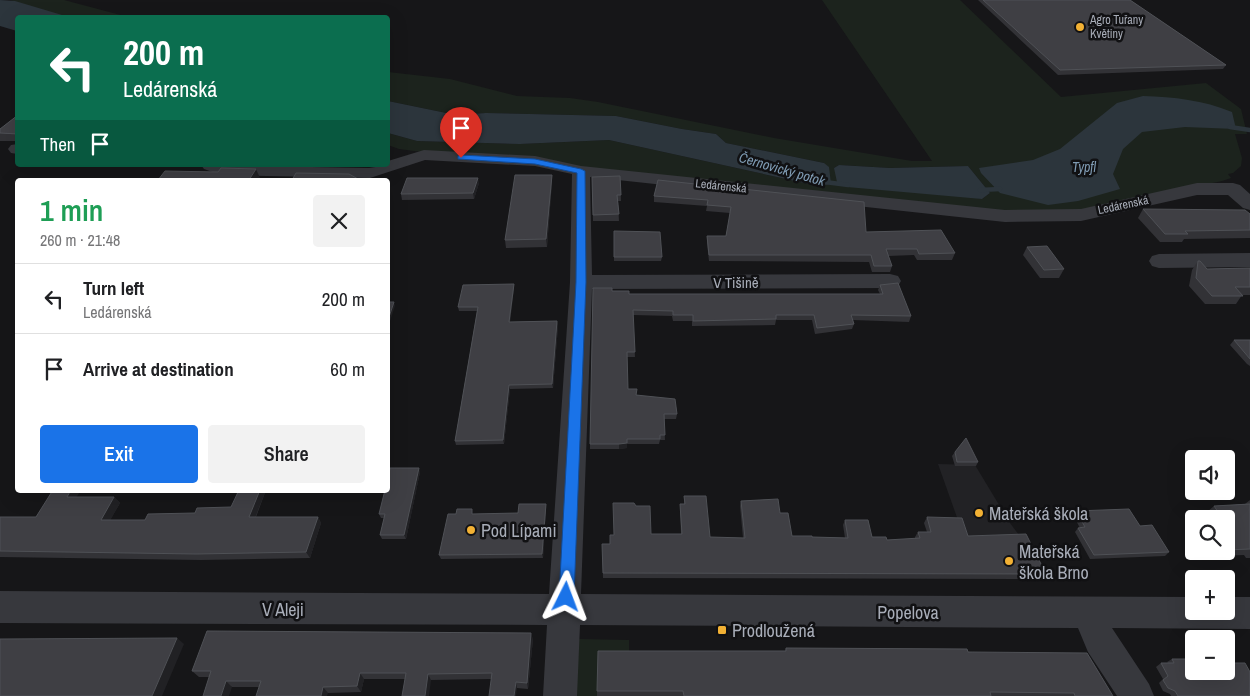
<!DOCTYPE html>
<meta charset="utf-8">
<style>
body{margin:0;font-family:"Archivo Narrow",sans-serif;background:#f2f2f2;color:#202124;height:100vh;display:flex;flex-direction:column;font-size:19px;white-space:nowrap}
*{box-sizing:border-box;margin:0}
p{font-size:16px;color:#757577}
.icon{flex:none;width:28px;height:28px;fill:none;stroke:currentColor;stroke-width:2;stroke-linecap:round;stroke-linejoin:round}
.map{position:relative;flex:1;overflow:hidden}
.drawer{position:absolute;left:15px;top:178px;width:375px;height:315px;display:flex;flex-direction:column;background:#fff;border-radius:5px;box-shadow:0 5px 20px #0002}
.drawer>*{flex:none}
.hud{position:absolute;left:15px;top:15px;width:375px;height:152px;border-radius:5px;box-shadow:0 5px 20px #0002;background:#0b6e4f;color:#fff;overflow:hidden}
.controls{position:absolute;left:1185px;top:450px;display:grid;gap:10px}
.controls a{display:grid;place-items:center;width:50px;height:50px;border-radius:5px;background:#fff;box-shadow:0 5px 20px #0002;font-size:25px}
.pin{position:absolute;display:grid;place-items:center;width:42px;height:42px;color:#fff;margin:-51px -21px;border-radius:50% 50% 50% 0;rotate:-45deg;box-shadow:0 0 5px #0007}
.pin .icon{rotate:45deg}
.me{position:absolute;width:55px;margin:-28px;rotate:3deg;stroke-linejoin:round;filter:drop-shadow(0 0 4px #0008)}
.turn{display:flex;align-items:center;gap:18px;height:105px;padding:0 25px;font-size:22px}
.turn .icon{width:65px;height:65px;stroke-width:2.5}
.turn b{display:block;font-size:35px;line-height:42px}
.then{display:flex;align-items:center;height:48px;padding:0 25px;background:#0003;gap:10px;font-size:19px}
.round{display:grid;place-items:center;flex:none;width:52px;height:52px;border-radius:5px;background:#f2f2f2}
.headline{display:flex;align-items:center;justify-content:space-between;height:85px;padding:0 25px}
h1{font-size:30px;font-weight:600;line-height:38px;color:#1e9e55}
.cta{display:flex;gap:10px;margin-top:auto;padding:10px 25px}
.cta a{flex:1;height:58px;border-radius:5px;background:#1a73e8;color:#fff;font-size:20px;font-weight:600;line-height:58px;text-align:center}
.cta a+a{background:#f2f2f2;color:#202124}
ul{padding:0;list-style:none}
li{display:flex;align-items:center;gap:15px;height:70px;padding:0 25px;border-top:1px solid #e0e0e0}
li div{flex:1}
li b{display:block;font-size:19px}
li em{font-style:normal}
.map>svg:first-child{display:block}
</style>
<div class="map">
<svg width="1250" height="696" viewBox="0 0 1250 696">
<rect width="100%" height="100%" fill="#161618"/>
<path fill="#222225" d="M938,464L975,465L1010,523L1022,539L992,578L959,523Z"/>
<path fill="#1c231d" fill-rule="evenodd" d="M10,0H64L128,17H56L61,16Z
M822,0H960L1061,97L1206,83L1241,109L1247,134H1235L1242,158L1241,166L1233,173L1228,174L1231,178L1222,181L1082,211L1035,214L445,155L399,149L388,145V133L417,141L520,144L609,140L818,186L831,184L824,163L726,143L716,134L682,129L616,116L486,113L456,115L388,101V72L450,79L517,96L570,98L598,102L774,138L912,161H932ZM839,165L890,168L968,166L990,193L982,199L834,168Z
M579,639L629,640V656L597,696H576Z"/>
<path fill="#2c353c" d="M0,0L15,1L62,15L56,17L18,18L17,31L0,26Z
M1143,96C1174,97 1203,100 1232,112L1236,129L1185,127L1142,132L1123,149L1113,174L1120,189L1078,201L1048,205L1000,193L981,173L979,168L1033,160L1060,149L1117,103Z
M388,101L456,115L486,113L616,116L682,129L716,134L726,143L824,163L829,167L831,184L818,186L609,140L520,144L417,141L388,133Z
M839,165L890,168L968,166L990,193L982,199L847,187L837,182L834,168Z"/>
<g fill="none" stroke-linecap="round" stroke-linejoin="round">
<path stroke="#2c353c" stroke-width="4.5" d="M1230,127L1250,130
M825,182L848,185
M980,190L1000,189"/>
<path fill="#37383d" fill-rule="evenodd" d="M18,144V154L11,153L8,149L11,145Z
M424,150L535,156L581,166L1005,210L1081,209L1197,183H1233L1240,185L1250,194V210L1243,208L1228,195H1197L1081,221L1005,222L590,177L592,275L890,274L898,276L901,281L898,286L890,288L592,289L581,594L1194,597V611H1226V597H1250V629L1112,628L1149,684L1154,696H1117L1088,652L1078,628L580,625L577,696H543L547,625L0,623V591L549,594L570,282L572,174L535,166L425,160L370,178L221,175L204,169L201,165L369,168L388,165V161Z
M1250,253V267L1159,268L1152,266L1149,261L1152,256L1159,254Z"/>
</g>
<path fill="#323236" d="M978,0H1130L1226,65L1223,69L1058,75Z
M18,115V141H0V129Z
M306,165H344V166Z
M552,175V182L547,247L506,248L505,240Z
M620,176L621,201H618L619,221H593L592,177Z
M658,180L866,232L955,253L952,260H917L914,255L888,256L892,266L890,272H872L869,262L709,261L707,243V236H726L730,213L706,211L707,206L654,202V196Z
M479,183L474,199L402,200L401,194Z
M1143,209L1250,214V238L1184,239L1182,242H1160L1138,218Z
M614,231L662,257L661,261H614Z
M1027,247L1064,269L1059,278H1040L1023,255Z
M1198,261L1207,269L1250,268V295H1242L1236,304H1205L1189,286L1192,270Z
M514,284V288L510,322L557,321L558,326L553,388L510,389L504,444L456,445L455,441L477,311H459L458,307Z
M880,285L911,316L909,322L853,320L854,324L852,329L815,334L812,320H776L775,325L692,326V321H673L672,316L633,315L635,357H627L628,389L637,395L677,414L676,419H664L665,440H660L659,444H627V448L619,449H590V444L612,291L629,294H880L878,290Z
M1234,340H1250V366L1247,364L1230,345Z
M955,452L978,462L976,466H955L952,456Z
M420,472L406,539H382L380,535L384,518H381L379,514Z
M266,490L256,517H318L321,523L310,558L201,560L0,557V517H36L77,497H114L120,503L110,520H145L195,513L231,507Z
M684,496L710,537L743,538L740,506L741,501L780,513L792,536L812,537L845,538L843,525L845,520L872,537L887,540L915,539V537L918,532H927L924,523L927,517L968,536L1046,574L1041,579L603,578L602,544H610L651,534H681L680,509V504H684Z
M1250,500V558H1246L1244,555L1219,556L1215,551H1226V519H1201L1203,517L1210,516L1207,512L1214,506L1245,504Z
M546,504V508L543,558L441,559L439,555L473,514L518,513Z
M1076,511L1140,526L1169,552L1165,556L1090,559L1075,532L1078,528H1080L1073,515Z
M533,639L528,689L517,688L491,679L431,680L405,679H364L361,692L328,693L260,687H232L209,677H199L192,671Z
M786,648L968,652L1113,696H597V691L785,651Z
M1172,659L1250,696H1171L1170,694L1163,691L1159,683L1163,679L1156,667L1161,663H1168L1167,662Z"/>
<path fill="#212124" d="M256,169L260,178L258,180H249Z
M552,175V182L547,247L546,239Z
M478,178L479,183L474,199L473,193Z
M514,284V288L509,326V322Z
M394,302L395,306L390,321L389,317Z
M557,321L558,326L553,388L552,384Z
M509,385L510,389L504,444L503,440Z
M627,443V448L619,449V444Z
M419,468L420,472L406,539L404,535Z
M71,490H81L73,503L67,497Z
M260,490H266L253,523L249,517Z
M114,497L120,503L107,526L101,520Z
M546,504V508L543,558L542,554Z
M318,517L321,523L310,558L306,552Z
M531,633L533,639L528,689L527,683Z
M177,638L184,644L162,696H152Z
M360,673L364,679L361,692L357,686Z
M428,674L431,680L429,696H425Z
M226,681L232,687L229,696H221Z
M516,682L517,688L516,696H514Z
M323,687L328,693L327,696H321Z"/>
<path fill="#3f3f44" stroke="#4f5156" d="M983,0H1130L1226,65L1060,70Z
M18,115V134L0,133V129Z
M221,168L256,169L249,180H158L165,171L218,172Z
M296,173L349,174L360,180H292Z
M515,175H552L546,239L505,240Z
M620,176L621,195H617L619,214L593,215L592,177Z
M407,178H478L473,193L401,194Z
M658,180L864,202L866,232L941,230L955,253L919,254L917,249H886L892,266H874L871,255H709L707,236H726L731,207L707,205L708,200L654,196Z
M1143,209L1245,210L1250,214V230L1185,231L1188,234H1165Z
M614,231L660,232L662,257H614Z
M1047,246L1064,269L1044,270L1027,247Z
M1198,261H1200L1207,269L1250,268V287H1235L1243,296H1212L1196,278Z
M898,283L911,316L851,315L854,324L817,328L814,315H776V319L693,321V315H673V311L633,310L635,352H627L628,389H637L636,395L675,399L677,414H664L665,435H660V439H627V443L619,444H590L593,288H612V291H629V294H883L880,285Z
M514,284L509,322L557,321L552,384L509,385L503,440L455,441L478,307H458L463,285Z
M388,302H394L389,317H388Z
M1234,340H1250V359Z
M966,438L978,462H957L955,452Z
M390,468H419L404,535H380L385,514H379L385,490H388V480Z
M53,490H71L67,497H114L101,520H145L148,514L195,513L197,508L231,507L239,490H260L249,517H318L306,552L196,554L0,551V517H36Z
M684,496H706L710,537L745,538L741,501L778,499L780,513H788L792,536H812V537L848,538L845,520H868L872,537H886L887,540L920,538L918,532H931L927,517L962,518L968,536L1026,534L1046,574L603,573L602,544H610V535H614L613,503H634L636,506H650L651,534H682L680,504H685Z
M519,504H546L542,554L439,555L448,514H456L457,509H472V514L518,513Z
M1250,504V549L1226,550V519H1204L1203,517L1221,516L1214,506Z
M1129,509L1140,526L1152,525L1169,552L1094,555L1078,528L1085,527L1076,511Z
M207,631L531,633L527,683L516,682L514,696H489L492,673L428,674L425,696H402L406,673H360L357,686L323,687L321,696H256L261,681H226L221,696H203L211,671H192Z
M177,638L152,696H0V639Z
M786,648L967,649L968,652L1087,653L1113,696H1075L1074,693L990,692L991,696H684L683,691H597L598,651H786Z
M1226,658H1228L1231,663H1245L1250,672V696H1178L1175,691L1168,688L1163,680L1168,676L1161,663H1174L1172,659H1194V671H1226Z"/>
<path fill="#1a73e8" stroke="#114b97" d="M461,155L535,159L581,169L585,171L586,282L574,597L572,602L566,604L561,602L559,597L576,282L577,173L535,164L458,159V156Z"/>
<g fill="#f2b134" stroke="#111113" stroke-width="2">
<circle cx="1080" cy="27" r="5"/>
<circle cx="979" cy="513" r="5"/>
<circle cx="471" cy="530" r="5"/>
<circle cx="1009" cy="561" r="5"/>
<rect x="717" y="625" width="10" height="10" rx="2.5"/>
</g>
<g text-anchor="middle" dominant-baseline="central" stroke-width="5" stroke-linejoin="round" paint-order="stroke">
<g font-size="12" fill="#a8adb8" stroke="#111113" text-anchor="start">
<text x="1090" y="20">Agro Tuřany<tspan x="1090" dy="14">Květiny</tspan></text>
</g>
<g font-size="12" fill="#a8adb8" stroke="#111113">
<text transform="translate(721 186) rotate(6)">Ledárenská</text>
<text transform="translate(1123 205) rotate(-12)">Ledárenská</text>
</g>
<g font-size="14" font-style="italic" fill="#7f9bb3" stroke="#111113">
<text x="1084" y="167">Typfl</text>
<text transform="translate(782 169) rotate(16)">Černovický potok</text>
</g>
<g font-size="15" fill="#a8adb8" stroke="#111113">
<text x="736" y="282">V Tišině</text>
</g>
<g font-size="18" fill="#a8adb8" stroke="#111113" text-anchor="start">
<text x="989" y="513">Mateřská škola</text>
<text x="481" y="530">Pod Lípami</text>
<text x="1019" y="551">Mateřská<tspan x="1019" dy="21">škola Brno</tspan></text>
<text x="732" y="630">Prodloužená</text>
</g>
<g font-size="18" fill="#a8adb8" stroke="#111113">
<text x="283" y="609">V Aleji</text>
<text x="908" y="612">Popelova</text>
</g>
</g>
</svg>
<div class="controls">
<a><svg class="icon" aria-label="sound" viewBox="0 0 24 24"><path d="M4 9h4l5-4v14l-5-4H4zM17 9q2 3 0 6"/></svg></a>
<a><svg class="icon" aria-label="search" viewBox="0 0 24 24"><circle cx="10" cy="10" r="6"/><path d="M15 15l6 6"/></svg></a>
<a>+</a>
<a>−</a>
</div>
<div class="pin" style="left:461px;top:158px;background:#d93025"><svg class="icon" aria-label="arrive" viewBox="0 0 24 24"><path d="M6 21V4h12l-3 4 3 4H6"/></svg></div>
<svg class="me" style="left:566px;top:597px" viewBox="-20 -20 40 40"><path d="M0-17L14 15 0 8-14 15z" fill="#1a73e8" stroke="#fff" stroke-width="4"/></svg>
<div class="hud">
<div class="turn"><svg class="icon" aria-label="left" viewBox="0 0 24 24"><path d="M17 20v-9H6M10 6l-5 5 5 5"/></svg><div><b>200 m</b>Ledárenská</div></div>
<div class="then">Then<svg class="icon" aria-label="arrive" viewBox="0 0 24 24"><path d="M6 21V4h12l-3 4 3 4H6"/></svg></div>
</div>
<section class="drawer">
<div class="headline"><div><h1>1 min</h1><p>260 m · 21:48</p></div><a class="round"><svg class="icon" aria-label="close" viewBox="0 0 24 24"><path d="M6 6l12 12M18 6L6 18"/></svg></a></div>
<ul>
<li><svg class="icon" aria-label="left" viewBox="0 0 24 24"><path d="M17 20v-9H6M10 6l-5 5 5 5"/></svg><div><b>Turn left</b><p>Ledárenská</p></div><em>200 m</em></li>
<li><svg class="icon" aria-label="arrive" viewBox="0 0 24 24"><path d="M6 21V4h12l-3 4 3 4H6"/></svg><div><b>Arrive at destination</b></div><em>60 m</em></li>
</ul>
<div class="cta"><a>Exit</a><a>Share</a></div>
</section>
</div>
